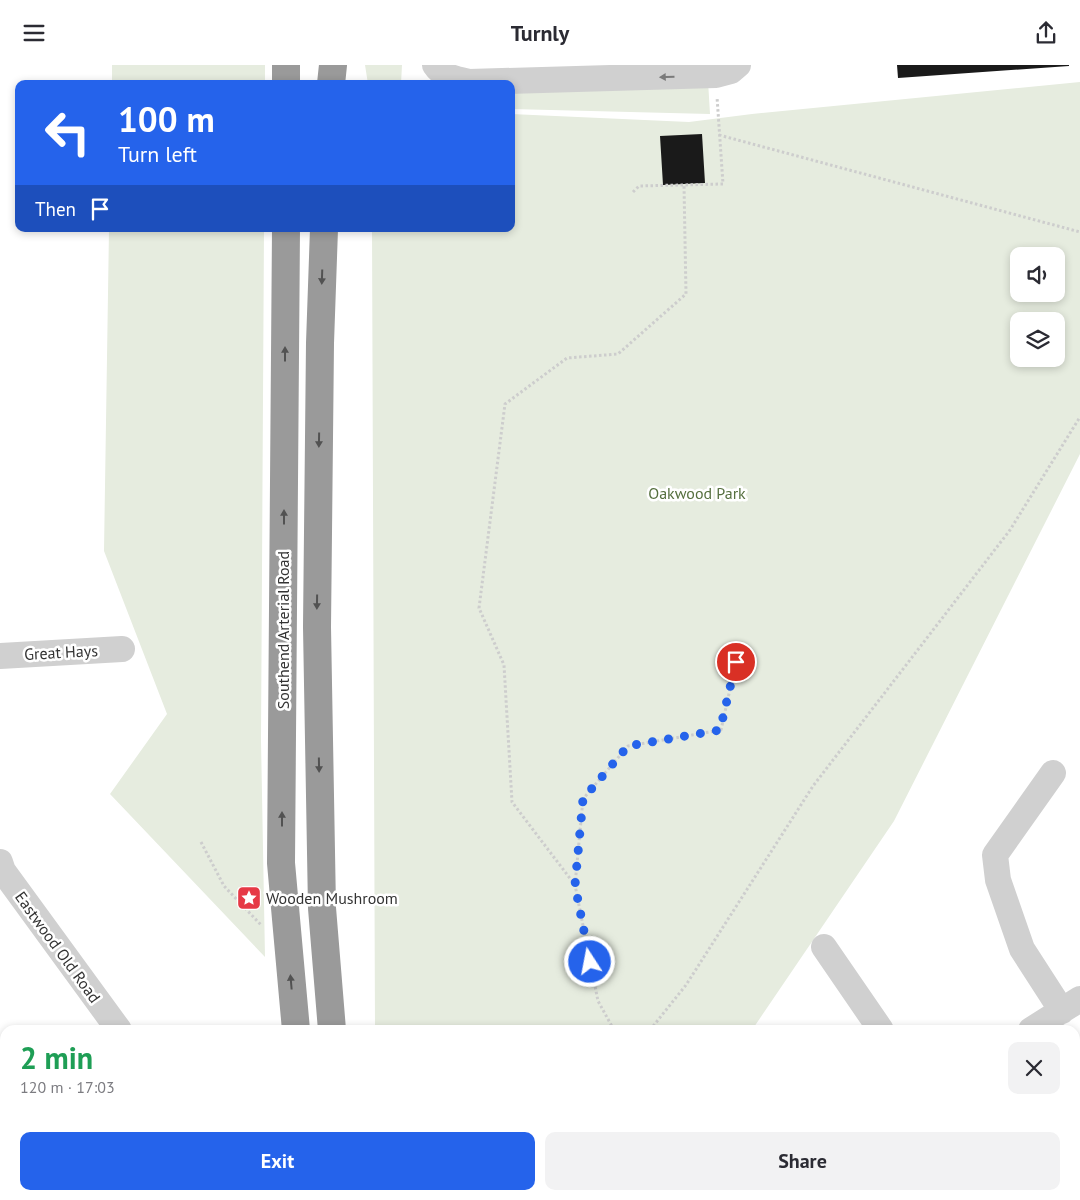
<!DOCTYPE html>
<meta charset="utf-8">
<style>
body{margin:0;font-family:"PT Sans",sans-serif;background:#f2f2f3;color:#2b2b33;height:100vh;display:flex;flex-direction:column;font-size:19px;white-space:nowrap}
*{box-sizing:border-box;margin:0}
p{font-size:16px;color:#7c7c81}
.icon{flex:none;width:28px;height:28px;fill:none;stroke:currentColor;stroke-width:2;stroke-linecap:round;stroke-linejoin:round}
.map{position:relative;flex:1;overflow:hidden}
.drawer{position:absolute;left:0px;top:960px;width:1080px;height:175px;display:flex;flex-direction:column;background:#fff;border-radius:15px 15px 0 0;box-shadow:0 2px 8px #0003}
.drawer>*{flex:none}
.hud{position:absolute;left:15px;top:15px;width:500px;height:152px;border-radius:10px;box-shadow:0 2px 8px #0003;background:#2563eb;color:#fff;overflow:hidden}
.tools{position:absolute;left:1010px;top:182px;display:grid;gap:10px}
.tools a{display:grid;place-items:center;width:55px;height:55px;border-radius:10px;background:#fff;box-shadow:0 2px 8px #0003;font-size:25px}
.pin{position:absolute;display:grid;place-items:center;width:42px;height:42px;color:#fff;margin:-21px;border:2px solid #fff;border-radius:50%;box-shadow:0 1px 5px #0007}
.me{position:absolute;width:55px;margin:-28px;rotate:349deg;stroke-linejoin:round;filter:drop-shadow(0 0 4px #0008)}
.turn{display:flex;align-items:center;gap:18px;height:105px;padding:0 20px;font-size:22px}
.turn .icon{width:65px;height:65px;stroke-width:2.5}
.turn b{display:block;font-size:35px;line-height:42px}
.then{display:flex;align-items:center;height:48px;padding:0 20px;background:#0003;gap:10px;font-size:19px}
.round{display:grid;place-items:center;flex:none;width:52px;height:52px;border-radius:10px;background:#f2f2f3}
.overview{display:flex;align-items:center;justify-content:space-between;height:85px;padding:0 20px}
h1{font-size:30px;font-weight:700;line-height:38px;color:#1e9e55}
.button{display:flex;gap:10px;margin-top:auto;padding:10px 20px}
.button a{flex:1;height:58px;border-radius:10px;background:#2563eb;color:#fff;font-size:20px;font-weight:700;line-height:58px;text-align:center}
.button a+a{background:#f2f2f3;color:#2b2b33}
header{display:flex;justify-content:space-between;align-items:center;height:65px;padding:0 20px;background:#fff;font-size:22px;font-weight:700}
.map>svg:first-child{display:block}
</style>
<header><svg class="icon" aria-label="menu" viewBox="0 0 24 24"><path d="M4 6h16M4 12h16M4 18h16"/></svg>Turnly<svg class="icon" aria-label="share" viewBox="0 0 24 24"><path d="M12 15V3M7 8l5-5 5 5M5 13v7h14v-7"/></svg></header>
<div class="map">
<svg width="1080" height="1135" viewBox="0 0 1080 1135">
<rect width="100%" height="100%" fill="#fff"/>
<path fill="#e6ecdf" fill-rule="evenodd" d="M112,0H265V19H112Z
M365,0H402L401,19H368Z
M708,16L710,49L511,44V19Z
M1080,17V389L894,756L752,965H375L372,164H511V49L689,57L752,49ZM1019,191H1056V229H1019ZM1019,256H1056V294H1019Z
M109,164H264L261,675L265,892L110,729L167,649L104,486Z"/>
<path fill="#1a1a1a" d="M897,0H1069V1L898,13Z
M702,69L705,118L663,120L660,71Z"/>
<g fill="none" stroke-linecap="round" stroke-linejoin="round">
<path stroke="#cdcdcd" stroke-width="3" stroke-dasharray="2.5 2.5" stroke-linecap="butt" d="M719,70L1080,167
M633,127L639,121L723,119L717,32
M201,777L224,821L262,861
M575,820L583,734L628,681L721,665L736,597
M614,965L598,936L575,820L512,737L504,600L479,543L505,339L567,293L618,289L686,229L684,120
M650,965L686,920L813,721L1010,465L1080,352
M712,1130L716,1135"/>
<path stroke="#d0d0d0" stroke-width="26" d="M435,0C443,12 456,14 469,17L716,10L731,6L738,0
M0,591L122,584
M1053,708L995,790L998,815L1022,884L1062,946
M0,797L3,806L119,965
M824,882L881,965
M1031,965L1080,934
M256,1130L260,1135
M919,1130L921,1135
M782,1135L789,1130"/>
<path stroke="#9a9a9a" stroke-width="28" d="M286,0V19
M331,19L333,0
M286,164L281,798L296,965
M324,164L320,278L317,562L322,843L332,965
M317,1130L318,1135
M367,1130L369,1135"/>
</g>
<defs><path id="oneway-solid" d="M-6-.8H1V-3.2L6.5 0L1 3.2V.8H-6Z" transform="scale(1.25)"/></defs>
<use fill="#7a7a7a" href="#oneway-solid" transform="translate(667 12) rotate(178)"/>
<g fill="#525252">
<use href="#oneway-solid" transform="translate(322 212) rotate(92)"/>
<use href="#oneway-solid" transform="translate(285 289) rotate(-90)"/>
<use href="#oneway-solid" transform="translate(319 375) rotate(91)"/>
<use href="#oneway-solid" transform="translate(284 452) rotate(-90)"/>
<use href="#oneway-solid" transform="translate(317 537) rotate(91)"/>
<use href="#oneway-solid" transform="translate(319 700) rotate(89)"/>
<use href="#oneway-solid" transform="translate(282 754) rotate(-90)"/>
<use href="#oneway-solid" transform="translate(291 917) rotate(-95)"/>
</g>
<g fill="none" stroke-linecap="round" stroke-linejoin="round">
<path stroke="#2563eb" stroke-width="9" stroke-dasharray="0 16.2" d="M590,897L575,820L583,734L628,681L720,665L736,597"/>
</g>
<defs>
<symbol id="sight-square" viewBox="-11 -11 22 22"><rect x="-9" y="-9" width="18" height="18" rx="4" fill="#e63946" stroke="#fff"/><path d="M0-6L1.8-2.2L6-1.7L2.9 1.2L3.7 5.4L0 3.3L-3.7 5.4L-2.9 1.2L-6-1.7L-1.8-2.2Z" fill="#fff"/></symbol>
</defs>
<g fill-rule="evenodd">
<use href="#sight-square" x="235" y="819" width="28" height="28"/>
</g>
<g text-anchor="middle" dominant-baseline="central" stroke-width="5" stroke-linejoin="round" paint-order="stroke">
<g font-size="16" fill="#56703f" stroke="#fff">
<text x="697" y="428">Oakwood Park</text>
</g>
<g font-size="16" fill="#333" stroke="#fff">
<text transform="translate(283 565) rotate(-90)">Southend Arterial Road</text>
<text transform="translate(61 587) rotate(-3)">Great Hays</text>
<text transform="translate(58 882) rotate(54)">Eastwood Old Road</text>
</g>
<g font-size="16" fill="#333" stroke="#fff" text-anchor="start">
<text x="266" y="833">Wooden Mushroom</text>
</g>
</g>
</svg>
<div class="tools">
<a><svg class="icon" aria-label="sound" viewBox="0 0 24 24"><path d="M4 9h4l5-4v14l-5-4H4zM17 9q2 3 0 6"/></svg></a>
<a><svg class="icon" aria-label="layers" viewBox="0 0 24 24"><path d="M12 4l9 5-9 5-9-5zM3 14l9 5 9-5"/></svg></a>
</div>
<div class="pin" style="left:736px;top:597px;background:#d93025"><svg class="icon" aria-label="arrive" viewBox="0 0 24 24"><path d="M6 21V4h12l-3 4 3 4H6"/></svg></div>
<svg class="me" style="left:590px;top:897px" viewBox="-20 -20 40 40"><circle r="17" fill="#2563eb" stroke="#fff" stroke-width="3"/><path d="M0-11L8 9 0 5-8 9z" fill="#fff"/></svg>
<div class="hud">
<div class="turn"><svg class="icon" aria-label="left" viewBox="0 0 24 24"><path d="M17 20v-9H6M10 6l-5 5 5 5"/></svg><div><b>100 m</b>Turn left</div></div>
<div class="then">Then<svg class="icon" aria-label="arrive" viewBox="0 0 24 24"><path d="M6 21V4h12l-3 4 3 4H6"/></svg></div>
</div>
<section class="drawer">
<div class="overview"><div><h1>2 min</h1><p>120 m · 17:03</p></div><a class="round"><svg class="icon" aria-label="close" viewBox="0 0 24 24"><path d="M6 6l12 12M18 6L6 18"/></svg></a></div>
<div class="button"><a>Exit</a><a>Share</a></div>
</section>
</div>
